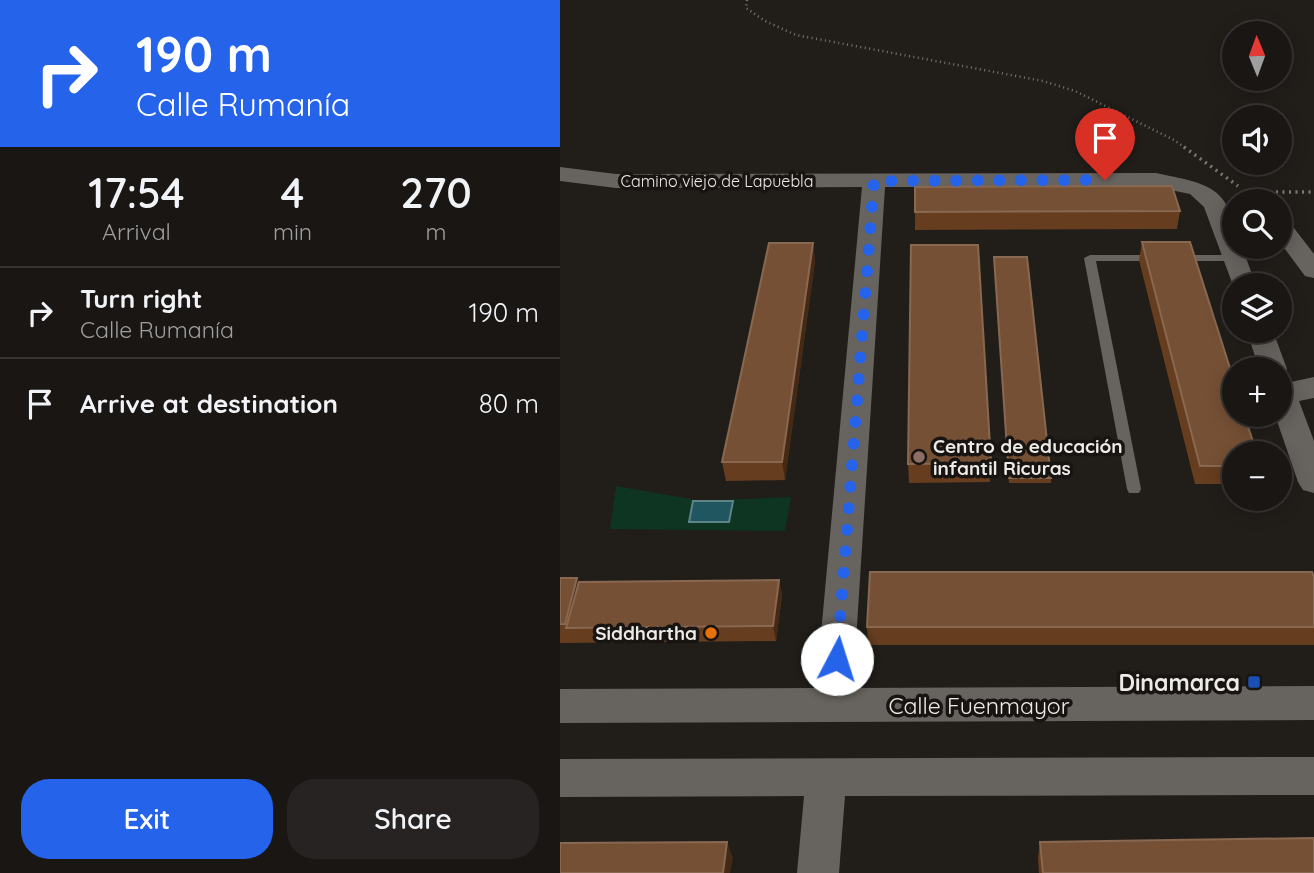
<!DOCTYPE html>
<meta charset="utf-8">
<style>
body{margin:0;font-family:Quicksand,sans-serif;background:#262322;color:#f1f3f6;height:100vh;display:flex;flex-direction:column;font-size:26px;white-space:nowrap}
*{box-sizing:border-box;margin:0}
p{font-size:23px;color:#9f9fa0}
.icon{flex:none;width:38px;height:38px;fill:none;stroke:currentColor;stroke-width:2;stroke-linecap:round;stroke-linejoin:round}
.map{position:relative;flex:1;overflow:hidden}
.drawer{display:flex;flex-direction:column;background:#191614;width:560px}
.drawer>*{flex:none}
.top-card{background:#2563eb;color:#fff;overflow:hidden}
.needle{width:46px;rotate:359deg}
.buttons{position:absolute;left:662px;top:21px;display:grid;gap:14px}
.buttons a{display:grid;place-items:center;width:70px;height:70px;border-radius:50%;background:#191614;box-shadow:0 4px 18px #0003,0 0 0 2px #373534;font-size:35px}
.pin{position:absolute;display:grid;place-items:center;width:60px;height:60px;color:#fff;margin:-72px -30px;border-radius:50% 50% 50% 0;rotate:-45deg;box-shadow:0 0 7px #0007}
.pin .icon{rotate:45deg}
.me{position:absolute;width:77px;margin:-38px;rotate:5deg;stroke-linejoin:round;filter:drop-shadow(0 0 5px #0008)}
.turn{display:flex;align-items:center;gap:24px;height:147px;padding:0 21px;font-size:32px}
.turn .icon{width:91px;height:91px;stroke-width:2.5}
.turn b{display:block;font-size:49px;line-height:60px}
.eta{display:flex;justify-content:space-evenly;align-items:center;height:119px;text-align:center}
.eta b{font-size:42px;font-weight:600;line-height:49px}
.action{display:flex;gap:14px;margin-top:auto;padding:14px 21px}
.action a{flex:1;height:80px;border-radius:28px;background:#2563eb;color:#fff;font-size:28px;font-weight:600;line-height:80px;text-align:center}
.action a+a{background:#262322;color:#f1f3f6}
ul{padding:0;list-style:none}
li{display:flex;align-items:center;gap:21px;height:91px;padding:0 21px;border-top:2px solid #373534}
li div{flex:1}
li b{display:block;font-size:26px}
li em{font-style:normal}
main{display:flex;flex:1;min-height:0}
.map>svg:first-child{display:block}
</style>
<main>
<section class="drawer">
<div class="top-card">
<div class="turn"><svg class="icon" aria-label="right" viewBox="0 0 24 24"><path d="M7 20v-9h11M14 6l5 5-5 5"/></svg><div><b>190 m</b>Calle Rumanía</div></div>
</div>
<div class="eta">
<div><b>17:54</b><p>Arrival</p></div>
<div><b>4</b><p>min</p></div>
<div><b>270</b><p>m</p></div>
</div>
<ul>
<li><svg class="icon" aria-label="right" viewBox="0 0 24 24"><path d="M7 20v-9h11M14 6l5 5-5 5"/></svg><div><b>Turn right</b><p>Calle Rumanía</p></div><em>190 m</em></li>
<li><svg class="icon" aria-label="arrive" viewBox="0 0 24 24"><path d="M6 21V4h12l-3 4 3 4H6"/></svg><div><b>Arrive at destination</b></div><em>80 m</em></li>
</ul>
<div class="action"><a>Exit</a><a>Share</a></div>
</section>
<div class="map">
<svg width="754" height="873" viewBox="0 0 754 873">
<rect width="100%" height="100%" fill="#211e1a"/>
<path fill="#0d3522" d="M56,486L142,501L231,497L225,531L50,529Z"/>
<path fill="#205660" stroke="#5e8389" stroke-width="2" d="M133,501H173L169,522H129Z"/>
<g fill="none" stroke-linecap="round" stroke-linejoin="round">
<path stroke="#7b7875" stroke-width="2.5" stroke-dasharray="1 3.5" stroke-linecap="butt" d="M187,0L186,8L205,21L236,35L483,81L515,91L614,140L627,149"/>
<path stroke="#7b7875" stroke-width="3.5" stroke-dasharray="2 4.5" stroke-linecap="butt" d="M624,147L678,186
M716,192H754"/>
<path fill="#67635f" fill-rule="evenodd" d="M530,255H674L680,258L674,261H536L581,489L579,493H569L567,489L524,258Z"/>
<path fill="#67635f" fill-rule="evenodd" d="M0,167L56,174L596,173C647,184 674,185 674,247H682L696,285H674V288L644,207L630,194L596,187H325L293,688L754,686V720L0,723V689L256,688L302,187L56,188L0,181Z
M695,191L703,193L710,201H686L684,198L687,193Z
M719,217L727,219L754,254V278L745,276L719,241Z
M687,331H713L727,369L723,375L719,376V369H699Z
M719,377L731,382L754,377V398L739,401L754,441V493L743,490L738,482L715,415H719Z
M754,757V795L285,796L279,873H237L244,796L0,797V759Z"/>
</g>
<path fill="#663d1f" d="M620,211L617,229L355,230V212Z
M582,242L674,453V484H635L579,260Z
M253,243L255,261L225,480L166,481L162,462Z
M434,257L491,478V483H449Z
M431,463L430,482L349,483L348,464Z
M754,577V645H308L307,627Z
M0,578L19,582L219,580L222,595L216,641L0,643Z
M480,842L754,873H479L478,858Z"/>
<path fill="#442914" d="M253,243L255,261L225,480L222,462Z
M17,578L25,596L6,628L5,624Z
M219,580L222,595L216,641L213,626Z
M167,842L173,858L170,873H163Z"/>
<path fill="#755035" stroke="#886851" stroke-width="2" d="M612,186L620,211L355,212V187Z
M582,242H630L674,381V415H684L697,453H674V466H640Z
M209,243H253L222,462H162Z
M351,245H418L431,463L348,464Z
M434,257H467L491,478H449Z
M310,572H752L754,577V627H307Z
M0,578H17L5,624H0Z
M219,580L213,626L6,628L19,582Z
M754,838V873H483L480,842Z
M167,842L163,873H0V843Z"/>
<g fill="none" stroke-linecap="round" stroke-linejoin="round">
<path stroke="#2563eb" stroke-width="12" stroke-dasharray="0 21.6" d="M277,659L314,181L545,180"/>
</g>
<circle fill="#8d6e63" stroke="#171411" stroke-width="2.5" cx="359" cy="457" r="7"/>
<circle fill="#e8710a" stroke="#171411" stroke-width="2.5" cx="151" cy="633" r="7"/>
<rect fill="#1a4fb4" stroke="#171411" stroke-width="2.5" x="687" y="675" width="14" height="14" rx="3.5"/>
<g text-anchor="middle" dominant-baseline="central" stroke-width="7" stroke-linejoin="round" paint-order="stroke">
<g font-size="16" fill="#edebe8" stroke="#171411">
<text x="157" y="181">Camino viejo de Lapuebla</text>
</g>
<g font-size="19" font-weight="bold" fill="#edebe8" stroke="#171411" text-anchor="start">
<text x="373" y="446">Centro de educación<tspan x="373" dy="22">infantil Ricuras</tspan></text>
<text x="137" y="633" text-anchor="end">Siddhartha</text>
</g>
<g font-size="23" font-weight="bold" fill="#edebe8" stroke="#171411" text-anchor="end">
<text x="680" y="682">Dinamarca</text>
</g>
<g font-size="23" fill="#edebe8" stroke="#171411">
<text x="419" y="705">Calle Fuenmayor</text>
</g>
</g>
</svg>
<div class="buttons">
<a><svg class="needle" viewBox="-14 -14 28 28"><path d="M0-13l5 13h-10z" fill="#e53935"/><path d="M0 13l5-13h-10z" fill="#9f9fa0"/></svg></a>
<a><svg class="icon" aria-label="sound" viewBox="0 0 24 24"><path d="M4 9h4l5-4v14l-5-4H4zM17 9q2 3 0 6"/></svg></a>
<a><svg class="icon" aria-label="search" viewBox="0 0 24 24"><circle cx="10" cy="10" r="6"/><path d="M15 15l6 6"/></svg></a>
<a><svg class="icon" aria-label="layers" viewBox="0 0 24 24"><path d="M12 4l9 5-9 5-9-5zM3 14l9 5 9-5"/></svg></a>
<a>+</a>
<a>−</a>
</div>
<div class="pin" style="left:545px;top:180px;background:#d93025"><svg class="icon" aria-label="arrive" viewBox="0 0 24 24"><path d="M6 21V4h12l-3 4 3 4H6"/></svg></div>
<svg class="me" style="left:277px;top:659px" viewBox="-20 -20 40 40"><circle r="19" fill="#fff"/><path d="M0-13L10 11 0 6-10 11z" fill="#2563eb"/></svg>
</div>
</main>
